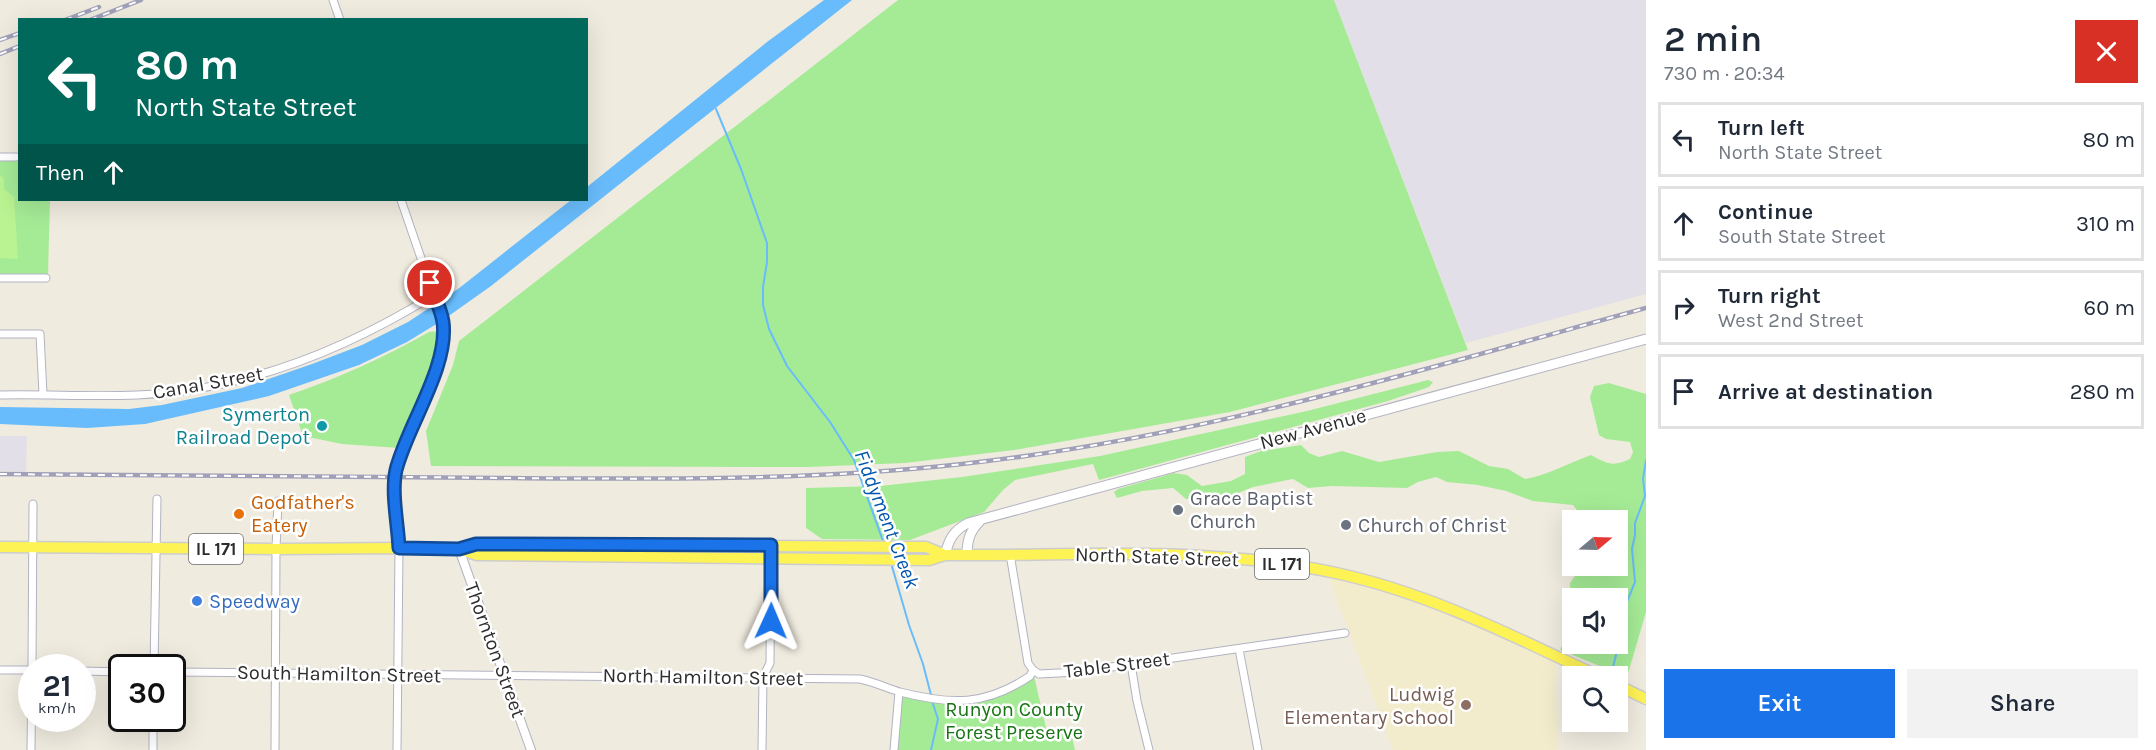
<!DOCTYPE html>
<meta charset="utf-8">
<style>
body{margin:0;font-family:Karla,sans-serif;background:#f2f2f3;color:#1f2937;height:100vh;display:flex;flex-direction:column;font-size:22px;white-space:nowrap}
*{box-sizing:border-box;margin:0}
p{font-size:20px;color:#747a83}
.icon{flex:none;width:33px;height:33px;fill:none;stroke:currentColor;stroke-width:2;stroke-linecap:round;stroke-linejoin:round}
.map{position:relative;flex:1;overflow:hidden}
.details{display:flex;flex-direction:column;background:#fff;width:510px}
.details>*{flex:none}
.banner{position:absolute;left:18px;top:18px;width:570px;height:183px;border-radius:0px;box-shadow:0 6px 24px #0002;background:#00695c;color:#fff;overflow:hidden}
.needle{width:39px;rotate:71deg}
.tools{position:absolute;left:1562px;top:510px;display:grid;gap:12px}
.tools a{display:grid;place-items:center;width:66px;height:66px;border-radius:0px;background:#fff;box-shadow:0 6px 24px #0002;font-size:30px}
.speed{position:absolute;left:18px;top:654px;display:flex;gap:12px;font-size:30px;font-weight:700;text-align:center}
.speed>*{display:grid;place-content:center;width:78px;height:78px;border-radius:50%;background:#fff;box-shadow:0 6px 24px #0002;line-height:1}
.speed small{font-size:15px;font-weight:400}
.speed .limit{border:3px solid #111;border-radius:9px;background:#fff;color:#111}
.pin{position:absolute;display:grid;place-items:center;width:51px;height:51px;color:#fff;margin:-26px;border:3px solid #fff;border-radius:50%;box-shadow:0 2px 6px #0007}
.me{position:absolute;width:66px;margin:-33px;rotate:1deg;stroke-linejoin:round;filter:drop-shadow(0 0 4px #0008)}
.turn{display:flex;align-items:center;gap:21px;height:126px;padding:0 18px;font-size:27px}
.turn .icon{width:78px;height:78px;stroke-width:2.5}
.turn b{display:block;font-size:42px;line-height:51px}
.then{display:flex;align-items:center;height:57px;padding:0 18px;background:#0003;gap:12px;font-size:22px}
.round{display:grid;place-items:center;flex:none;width:63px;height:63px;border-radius:0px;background:#f2f2f3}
.overview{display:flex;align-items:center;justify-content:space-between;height:102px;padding:0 18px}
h1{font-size:36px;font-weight:600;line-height:45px}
.cta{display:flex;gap:12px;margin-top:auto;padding:12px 18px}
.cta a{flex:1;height:69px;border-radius:0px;background:#1a73e8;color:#fff;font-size:24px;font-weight:600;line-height:69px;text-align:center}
.cta a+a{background:#f2f2f3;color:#1f2937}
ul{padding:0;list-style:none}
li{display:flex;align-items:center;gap:18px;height:75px;margin:0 12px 9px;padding:0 6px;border:3px solid #e0e1e3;border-radius:0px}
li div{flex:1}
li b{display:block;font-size:22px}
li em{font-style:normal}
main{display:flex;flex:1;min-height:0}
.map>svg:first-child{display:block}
</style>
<main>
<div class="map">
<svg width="1646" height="750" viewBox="0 0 1646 750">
<rect width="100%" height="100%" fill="#f0ebdf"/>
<path fill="#e3dfe8" d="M1334,0H1646V294L1466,343Z
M0,436H27L26,472L0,471Z"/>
<path fill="#f2eccd" d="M1328,576L1379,589L1449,613L1511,639L1555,661L1558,750H1393Z"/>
<path fill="#a5eb96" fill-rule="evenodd" d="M898,0H1334L1468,350L1230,412L1014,450L905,463L808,467L431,466L426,431L453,365L459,341Z
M0,155H19L20,200H50L48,275L0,274Z
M437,331C437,373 413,410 399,448L342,444L303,436L289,395C338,378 383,358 429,332Z
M1428,380L1433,382L1429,387L1388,401L1099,480L1093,464L1015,480L1003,490L984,512L910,540L822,539L806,528V488L880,486L962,477L1100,456L1307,411Z
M1609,383L1646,394V612L1627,677L1560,650L1566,635L1571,609L1570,583L1579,570L1578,566H1617V520H1579L1580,514L1573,505L1533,501L1506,491L1478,485L1447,482L1436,477L1418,482L1407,488L1332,486L1308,488L1293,479L1253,487L1226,498L1201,500L1186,499L1173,488L1142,491L1117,498L1114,492L1118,489L1174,473L1187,475L1202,486L1231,481L1245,474V457L1261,451L1301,445L1309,453L1319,457L1342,451L1379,462L1437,452L1459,451L1489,466L1508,469L1525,479C1548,475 1569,463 1591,455C1607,464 1613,467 1630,459L1633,452L1630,442L1606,439L1599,435L1590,397L1594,386ZM1617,598V644H1572V598Z
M1034,676L1047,732L1070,729L1075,750H896L901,696C926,700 951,706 975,703C997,701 1017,687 1034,676Z"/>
<path fill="#baf391" d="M0,175L4,179V189L14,197L18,259L0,258Z"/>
<path fill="#69bcfb" d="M824,0H852L491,286L443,320L407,342L359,365L269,396L145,424L87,428L0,424V407L129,409L162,405L242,388L312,364L362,345L408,322L458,289L571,200H586L587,187L767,42Z"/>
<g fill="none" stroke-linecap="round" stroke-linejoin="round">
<path stroke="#69bcfb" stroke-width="2" d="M716,109L741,169L767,243V262L763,287V305L769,329L787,366L830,422L854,460L884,544
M891,563L909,625L923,664L931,695
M1612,671L1621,635L1619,621L1635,582L1632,549L1635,535V523L1645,496L1643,479L1646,460
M931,750L938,719L932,701"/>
<defs>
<path id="minor" d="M333,0L340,20
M0,157H16
M0,278H46
M0,334H40L43,394
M0,395C46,394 92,397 137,395C243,391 345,350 434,295
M1010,554L1028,663L1033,670
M1239,649L1258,750
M1131,664L1137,701L1149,750
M32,668L33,504
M154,668L157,499
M0,670H32
M1033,670L1039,674L1077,672L1345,633
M82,671L122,672
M172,672L860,679C874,682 887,688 900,692C951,705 986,706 1030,676L1033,670
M31,750L32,669
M153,750V718
M275,750L276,549L278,501
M397,750L399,548L395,477L410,432L435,372L442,344L443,322L401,200
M762,750L763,677L770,663L771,557
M894,750L899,692"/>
<path id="tertiary" d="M459,549L531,750"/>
<path id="secondary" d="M945,555C949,539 953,531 968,523L1646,339
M967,555C967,540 970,531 980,521"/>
<path id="primary" d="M0,547L276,549L399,548L459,549L477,555L929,560L945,555C1075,556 1208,545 1336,573C1429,593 1513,636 1598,676
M460,549L476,544L926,547L945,555
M1617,685L1646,699"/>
</defs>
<use href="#minor" stroke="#b2b3c2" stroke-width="9"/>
<use href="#tertiary" stroke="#b2b3c2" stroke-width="10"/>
<use href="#secondary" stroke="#b2b3c2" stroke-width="11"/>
<use href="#primary" stroke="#cdcdcd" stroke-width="13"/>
<use href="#minor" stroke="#fff" stroke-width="7"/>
<use href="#tertiary" stroke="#fff" stroke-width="8"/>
<use href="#secondary" stroke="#fff" stroke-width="9"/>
<use href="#primary" stroke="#fef355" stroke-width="10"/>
<defs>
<path id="rail" d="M65,20L99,7
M90,20L141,0
M0,40L20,33
M0,54L20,46
M0,474C167,476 335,476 502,478C656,479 809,481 962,464C1194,439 1421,370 1646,308"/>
</defs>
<use href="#rail" stroke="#a1a0b9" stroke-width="4.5"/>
<use href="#rail" stroke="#fff" stroke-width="2" stroke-dasharray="7" stroke-linecap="butt"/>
</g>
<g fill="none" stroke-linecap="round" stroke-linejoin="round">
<defs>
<path id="route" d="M430,283C434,296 441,309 443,322C449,367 407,426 396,470C391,492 398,525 399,548L459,549L476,544L771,545V621"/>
</defs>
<use href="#route" stroke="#114b97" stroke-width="15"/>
<use href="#route" stroke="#1a73e8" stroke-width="10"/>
</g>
<circle fill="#0f9aa8" stroke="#fff" stroke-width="2" cx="322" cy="426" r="6"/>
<g fill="#6b7280" stroke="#fff" stroke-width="2">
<circle cx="1178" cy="510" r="6"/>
<circle cx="1346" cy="525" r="6"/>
</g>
<circle fill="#e8710a" stroke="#fff" stroke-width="2" cx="239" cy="514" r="6"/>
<circle fill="#3f7fe0" stroke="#fff" stroke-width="2" cx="197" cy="601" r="6"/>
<circle fill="#8d6e63" stroke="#fff" stroke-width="2" cx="1466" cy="705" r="6"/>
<g text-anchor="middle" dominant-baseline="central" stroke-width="5" stroke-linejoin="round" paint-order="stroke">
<g fill="#fff" stroke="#6c6c6c" stroke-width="1.5">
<rect x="189" y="534" width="54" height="30" rx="4.5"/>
<rect x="1255" y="549" width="54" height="30" rx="4.5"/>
</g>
<g font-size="18" font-weight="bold" fill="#2d2d2d">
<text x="216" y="549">IL 171</text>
<text x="1282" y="564">IL 171</text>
</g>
<g font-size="20" fill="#2d2d2d" stroke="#fff">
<text transform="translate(208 383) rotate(-10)">Canal Street</text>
<text transform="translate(1313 429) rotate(-15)">New Avenue</text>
<text transform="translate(1157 557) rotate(2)">North State Street</text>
<text transform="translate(495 650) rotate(70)">Thornton Street</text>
<text transform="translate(1117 665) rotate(-7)">Table Street</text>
<text transform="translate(339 674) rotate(1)">South Hamilton Street</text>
<text transform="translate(703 677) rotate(1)">North Hamilton Street</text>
</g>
<g font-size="20" fill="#0d838f" stroke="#fff" text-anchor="end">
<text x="310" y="414">Symerton<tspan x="310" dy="23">Railroad Depot</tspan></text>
</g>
<g font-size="20" fill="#5b616d" stroke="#fff" text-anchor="start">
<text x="1190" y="498">Grace Baptist<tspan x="1190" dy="23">Church</tspan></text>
<text x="1358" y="525">Church of Christ</text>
</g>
<g font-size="20" fill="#c56008" stroke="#fff" text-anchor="start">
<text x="251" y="502">Godfather's<tspan x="251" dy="23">Eatery</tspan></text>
</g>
<g font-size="20" fill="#366cbe" stroke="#fff" text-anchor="start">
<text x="209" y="601">Speedway</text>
</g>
<g font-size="20" fill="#785e54" stroke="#fff" text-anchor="end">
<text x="1454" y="694">Ludwig<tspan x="1454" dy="23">Elementary School</tspan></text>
</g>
<g font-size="20" fill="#187414" stroke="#fff">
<text x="1014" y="709">Runyon County<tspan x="1014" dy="23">Forest Preserve</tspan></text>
</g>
<g font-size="21" font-style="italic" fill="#0056ae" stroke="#fff">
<text transform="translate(887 519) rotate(69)">Fiddyment Creek</text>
</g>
</g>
</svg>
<div class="tools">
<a><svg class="needle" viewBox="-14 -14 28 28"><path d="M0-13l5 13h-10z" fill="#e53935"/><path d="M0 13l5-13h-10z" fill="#747a83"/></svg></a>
<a><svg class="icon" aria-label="sound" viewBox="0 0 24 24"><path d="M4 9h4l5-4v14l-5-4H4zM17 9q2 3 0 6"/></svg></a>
<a><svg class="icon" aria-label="search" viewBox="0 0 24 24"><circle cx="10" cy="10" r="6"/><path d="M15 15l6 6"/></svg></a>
</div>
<div class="speed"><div>21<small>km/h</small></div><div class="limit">30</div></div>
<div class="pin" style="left:430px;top:283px;background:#d93025"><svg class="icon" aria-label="arrive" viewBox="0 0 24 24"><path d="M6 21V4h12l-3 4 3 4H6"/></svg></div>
<svg class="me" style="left:771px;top:621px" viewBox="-20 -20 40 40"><path d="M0-17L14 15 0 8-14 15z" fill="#1a73e8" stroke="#fff" stroke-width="4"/></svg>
<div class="banner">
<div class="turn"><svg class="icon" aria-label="left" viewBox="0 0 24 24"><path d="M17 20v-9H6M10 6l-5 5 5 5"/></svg><div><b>80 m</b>North State Street</div></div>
<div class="then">Then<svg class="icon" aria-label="ahead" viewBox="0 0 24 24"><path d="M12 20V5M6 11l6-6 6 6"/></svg></div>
</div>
</div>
<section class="details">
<div class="overview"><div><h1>2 min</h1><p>730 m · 20:34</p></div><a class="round" style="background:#d93025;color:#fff"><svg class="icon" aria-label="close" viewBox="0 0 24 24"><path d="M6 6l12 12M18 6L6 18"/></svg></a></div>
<ul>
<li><svg class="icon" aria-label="left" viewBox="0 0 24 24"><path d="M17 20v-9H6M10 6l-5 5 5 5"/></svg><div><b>Turn left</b><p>North State Street</p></div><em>80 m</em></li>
<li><svg class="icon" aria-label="ahead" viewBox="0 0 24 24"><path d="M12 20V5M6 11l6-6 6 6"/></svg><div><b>Continue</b><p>South State Street</p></div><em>310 m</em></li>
<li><svg class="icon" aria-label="right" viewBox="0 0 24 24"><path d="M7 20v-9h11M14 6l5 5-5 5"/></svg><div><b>Turn right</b><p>West 2nd Street</p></div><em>60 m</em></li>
<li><svg class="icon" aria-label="arrive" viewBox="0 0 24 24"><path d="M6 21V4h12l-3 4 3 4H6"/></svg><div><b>Arrive at destination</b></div><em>280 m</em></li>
</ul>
<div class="cta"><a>Exit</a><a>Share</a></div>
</section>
</main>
